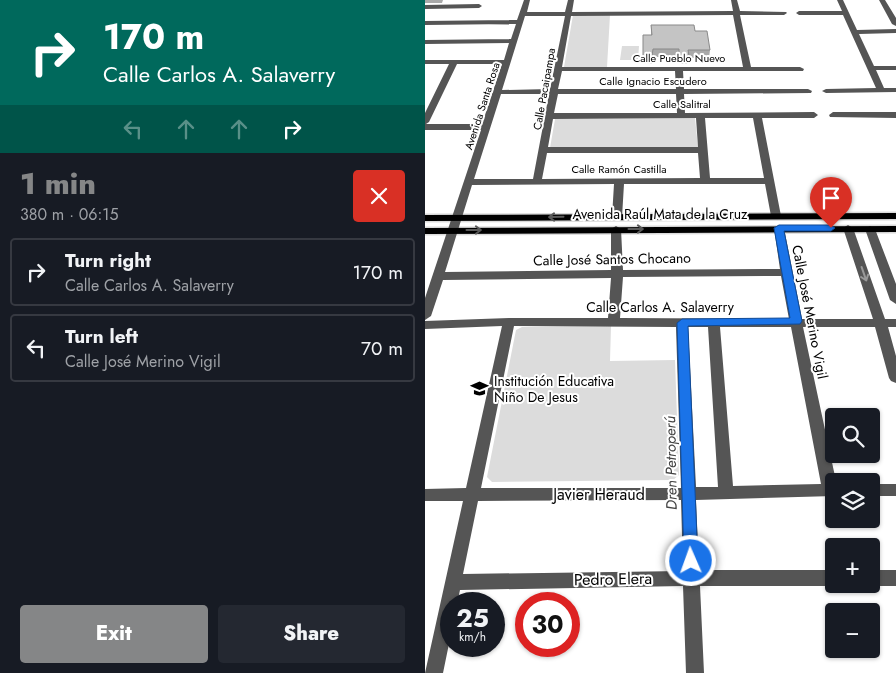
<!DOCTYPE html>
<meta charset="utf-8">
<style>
body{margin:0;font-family:Jost,sans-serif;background:#242831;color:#f1f3f6;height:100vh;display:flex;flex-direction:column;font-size:19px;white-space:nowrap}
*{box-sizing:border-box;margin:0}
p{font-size:16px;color:#9ea1a6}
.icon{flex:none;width:28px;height:28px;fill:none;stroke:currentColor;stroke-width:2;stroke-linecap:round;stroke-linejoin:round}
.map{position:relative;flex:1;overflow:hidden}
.drawer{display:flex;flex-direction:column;background:#171b24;width:425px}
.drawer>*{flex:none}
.guide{background:#00695c;color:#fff;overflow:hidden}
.tools{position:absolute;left:400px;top:408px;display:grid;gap:10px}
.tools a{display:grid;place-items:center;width:55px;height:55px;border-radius:5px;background:#171b24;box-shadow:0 1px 4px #0004;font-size:25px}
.speed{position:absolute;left:15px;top:592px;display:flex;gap:10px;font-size:25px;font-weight:700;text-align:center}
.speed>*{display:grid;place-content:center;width:65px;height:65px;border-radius:50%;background:#171b24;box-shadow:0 1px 4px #0004;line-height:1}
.speed small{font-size:12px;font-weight:400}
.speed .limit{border:8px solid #d22;background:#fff;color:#111}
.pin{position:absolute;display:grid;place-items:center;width:42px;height:42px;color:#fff;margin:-51px -21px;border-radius:50% 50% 50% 0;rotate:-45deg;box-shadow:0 0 5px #0007}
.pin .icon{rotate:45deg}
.me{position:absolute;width:55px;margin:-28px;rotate:358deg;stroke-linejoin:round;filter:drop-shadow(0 0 4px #0008)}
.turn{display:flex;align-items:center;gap:18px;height:105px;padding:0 20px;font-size:22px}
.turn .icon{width:65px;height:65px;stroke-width:2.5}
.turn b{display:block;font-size:35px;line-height:42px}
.lanes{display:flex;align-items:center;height:48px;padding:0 20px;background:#0003;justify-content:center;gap:25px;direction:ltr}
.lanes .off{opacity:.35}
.round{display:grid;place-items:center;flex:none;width:52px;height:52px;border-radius:5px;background:#242831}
.head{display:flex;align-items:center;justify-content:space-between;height:85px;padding:0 20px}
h1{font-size:30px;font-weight:800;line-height:38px;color:#858687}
.primary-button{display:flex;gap:10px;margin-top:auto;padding:10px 20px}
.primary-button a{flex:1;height:58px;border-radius:5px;background:#858687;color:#fff;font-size:20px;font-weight:800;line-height:58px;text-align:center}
.primary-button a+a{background:#242831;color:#f1f3f6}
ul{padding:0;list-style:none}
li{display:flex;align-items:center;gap:15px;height:68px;margin:0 10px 8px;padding:0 10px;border:2px solid #363941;border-radius:5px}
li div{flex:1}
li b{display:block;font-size:19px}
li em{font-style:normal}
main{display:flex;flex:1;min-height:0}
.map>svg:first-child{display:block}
</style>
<main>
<section class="drawer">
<div class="guide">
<div class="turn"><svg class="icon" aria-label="right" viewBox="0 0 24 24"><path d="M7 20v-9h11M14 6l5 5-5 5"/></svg><div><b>170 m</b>Calle Carlos A. Salaverry</div></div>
<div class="lanes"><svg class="icon off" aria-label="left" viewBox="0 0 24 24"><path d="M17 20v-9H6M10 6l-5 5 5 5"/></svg><svg class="icon off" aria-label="ahead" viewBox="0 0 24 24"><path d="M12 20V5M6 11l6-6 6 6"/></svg><svg class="icon off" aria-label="ahead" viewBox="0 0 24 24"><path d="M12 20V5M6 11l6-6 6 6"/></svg><svg class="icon" aria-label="right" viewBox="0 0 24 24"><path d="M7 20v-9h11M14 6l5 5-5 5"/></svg></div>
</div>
<div class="head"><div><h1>1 min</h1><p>380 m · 06:15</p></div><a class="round" style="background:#d93025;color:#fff"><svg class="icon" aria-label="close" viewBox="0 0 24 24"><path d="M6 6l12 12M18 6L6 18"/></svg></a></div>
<ul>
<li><svg class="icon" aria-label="right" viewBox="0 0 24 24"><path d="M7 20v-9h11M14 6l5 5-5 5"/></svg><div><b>Turn right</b><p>Calle Carlos A. Salaverry</p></div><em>170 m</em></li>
<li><svg class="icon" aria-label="left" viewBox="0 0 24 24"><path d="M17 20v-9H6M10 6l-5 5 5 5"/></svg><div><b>Turn left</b><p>Calle José Merino Vigil</p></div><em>70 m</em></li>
</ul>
<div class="primary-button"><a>Exit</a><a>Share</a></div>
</section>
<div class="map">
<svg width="471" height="673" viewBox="0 0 471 673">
<rect width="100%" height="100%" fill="#fff"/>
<path fill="#dcdcdc" d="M148,15H185L182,67H139Z
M197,46H214L213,60H195Z
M270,118L273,147L125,148L130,119Z
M186,326L185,361L250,360L254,475L248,480L67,482L62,477L91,330L97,327Z"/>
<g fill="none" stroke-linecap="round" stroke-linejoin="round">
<defs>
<path id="major" d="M471,213V219L0,221V215Z
M471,226V232L0,234V228Z"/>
</defs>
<use href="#major" stroke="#dbdbdb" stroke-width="3"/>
<path fill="#555" fill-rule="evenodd" d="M99,0H105L102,12H140L143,0H149L147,12L308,11L306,0H312L315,11L361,12L362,13L359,15H315L326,67H375L379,69L378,71H258L259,89H383L387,91L386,93L259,94L260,113L389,112L393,115L389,118H337L356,216L355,218L351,219L346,216L340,184H199L197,217L192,220L187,217L189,184L47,185L20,272L186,270V229L191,226L196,229L198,270L355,269L349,228L354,225L359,228L377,319H448L418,228L423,225L428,228L460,319H471V327H463L471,356V383L466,381L464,378L450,327H378L411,481H409V496L271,500L274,570H409V584H414L409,586H275L279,673H261L258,586L35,590L32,604H26V634L18,673H0L38,501H0V489L41,488L77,326L0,329V321L84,318H183L186,278L18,280L6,316L0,320V298L56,130H0V113L24,64H0V60H79L84,43L0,44V40L86,39L91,24L0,25V21L92,20ZM308,15L318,67H137L146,16ZM100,16H140L125,89L77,90ZM32,64H77L57,124H1L4,122ZM137,71H250L251,89H133ZM76,94H124L108,179H49ZM133,94H251L252,113H129ZM271,118L273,147H123L128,119ZM280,118H328L339,178H285ZM122,153H273L275,178L117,179ZM356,276L364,319L195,318L198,277ZM89,326L251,327L256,488H56ZM263,327H283L293,487H271ZM295,327H366L396,484L308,486ZM256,500L258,571L38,574L53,501Z
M412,0H418L432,30L471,29V33L434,34L449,66H471V70H451L459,88H471V92L401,93L397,91L401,89L451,88L418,15H374L371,13L374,11H417Z
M454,0H460L471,18V26L467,24Z
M0,5L54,4L57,6L54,8L0,9Z
M408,112H471V118L405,117L404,115Z
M445,226L450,229L471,284V304L465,300L440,229Z
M446,484H471V496H446Z
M446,570H471V586H446L441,584H446Z"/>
<use href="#major" fill="#000" fill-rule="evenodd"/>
</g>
<path fill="#a9a9a9" d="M0,0H18L17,3H0Z
M226,25L270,31L285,50L284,58H264V64H254V57H228L227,64H218V35H226Z"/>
<path fill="#c4c4c4" stroke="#898989" d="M226,25H269L270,31H282L285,50H263L264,56H254V49H228L227,56H218V35H227Z"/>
<defs><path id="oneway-shaft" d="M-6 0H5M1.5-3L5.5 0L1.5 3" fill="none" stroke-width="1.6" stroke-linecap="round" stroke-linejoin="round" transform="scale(1.25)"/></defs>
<g stroke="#595959">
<use href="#oneway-shaft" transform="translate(131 217) rotate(179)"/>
<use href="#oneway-shaft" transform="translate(211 229)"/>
<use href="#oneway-shaft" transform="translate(49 230)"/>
</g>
<use stroke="#999" href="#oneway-shaft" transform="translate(439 274) rotate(71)"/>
<path fill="#1a73e8" stroke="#114b97" d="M354,225H406L410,228L406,231H359L377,321L375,324L263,326L273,561L271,566L266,568L261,566L259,561L252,323L257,319L365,318L349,228Z"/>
<defs>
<symbol id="school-bare" viewBox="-9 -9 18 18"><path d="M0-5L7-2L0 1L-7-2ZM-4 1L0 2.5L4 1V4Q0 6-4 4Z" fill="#000" stroke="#fff" stroke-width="2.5" paint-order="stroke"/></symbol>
</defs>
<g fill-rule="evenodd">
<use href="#school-bare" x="42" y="376" width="25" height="25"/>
</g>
<g text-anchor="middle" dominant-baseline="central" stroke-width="4" stroke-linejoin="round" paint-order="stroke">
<g font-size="11" fill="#000" stroke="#fff">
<text x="254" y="58">Calle Pueblo Nuevo</text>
<text x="228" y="81">Calle Ignacio Escudero</text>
<text transform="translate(119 89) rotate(-80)">Calle Pacaipampa</text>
<text x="257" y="104">Calle Salitral</text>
<text transform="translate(57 106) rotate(-72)">Avenida Santa Rosa</text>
<text x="194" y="169">Calle Ramón Castilla</text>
</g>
<g font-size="14" fill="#000" stroke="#fff">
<text x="235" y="214">Avenida Raúl Mata de la Cruz</text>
<text transform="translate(187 259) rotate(-1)">Calle José Santos Chocano</text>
<text x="235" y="307">Calle Carlos A. Salaverry</text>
<text transform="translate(385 312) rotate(79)">Calle José Merino Vigil</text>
</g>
<g font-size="14" fill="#000" stroke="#fff" text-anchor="start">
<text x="69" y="381">Institución Educativa<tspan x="69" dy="16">Niño De Jesus</tspan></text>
</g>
<g font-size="15" font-style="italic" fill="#444" stroke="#fff">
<text transform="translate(246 463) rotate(-91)">Dren Petroperú</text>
</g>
<g font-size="16" fill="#000" stroke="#fff">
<text x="174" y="494">Javier Heraud</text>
<text transform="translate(188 579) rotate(-1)">Pedro Elera</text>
</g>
</g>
</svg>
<div class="tools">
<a><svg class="icon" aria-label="search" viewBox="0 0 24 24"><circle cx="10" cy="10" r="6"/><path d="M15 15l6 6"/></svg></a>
<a><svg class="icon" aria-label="layers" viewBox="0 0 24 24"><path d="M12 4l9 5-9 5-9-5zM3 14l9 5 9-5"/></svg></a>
<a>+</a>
<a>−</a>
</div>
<div class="speed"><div>25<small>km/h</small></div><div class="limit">30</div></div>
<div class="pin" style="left:406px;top:228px;background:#d93025"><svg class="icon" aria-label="arrive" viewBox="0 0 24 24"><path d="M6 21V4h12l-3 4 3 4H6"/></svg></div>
<svg class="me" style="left:266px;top:561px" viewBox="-20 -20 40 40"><circle r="17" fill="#1a73e8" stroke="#fff" stroke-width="3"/><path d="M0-11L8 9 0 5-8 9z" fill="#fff"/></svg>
</div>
</main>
